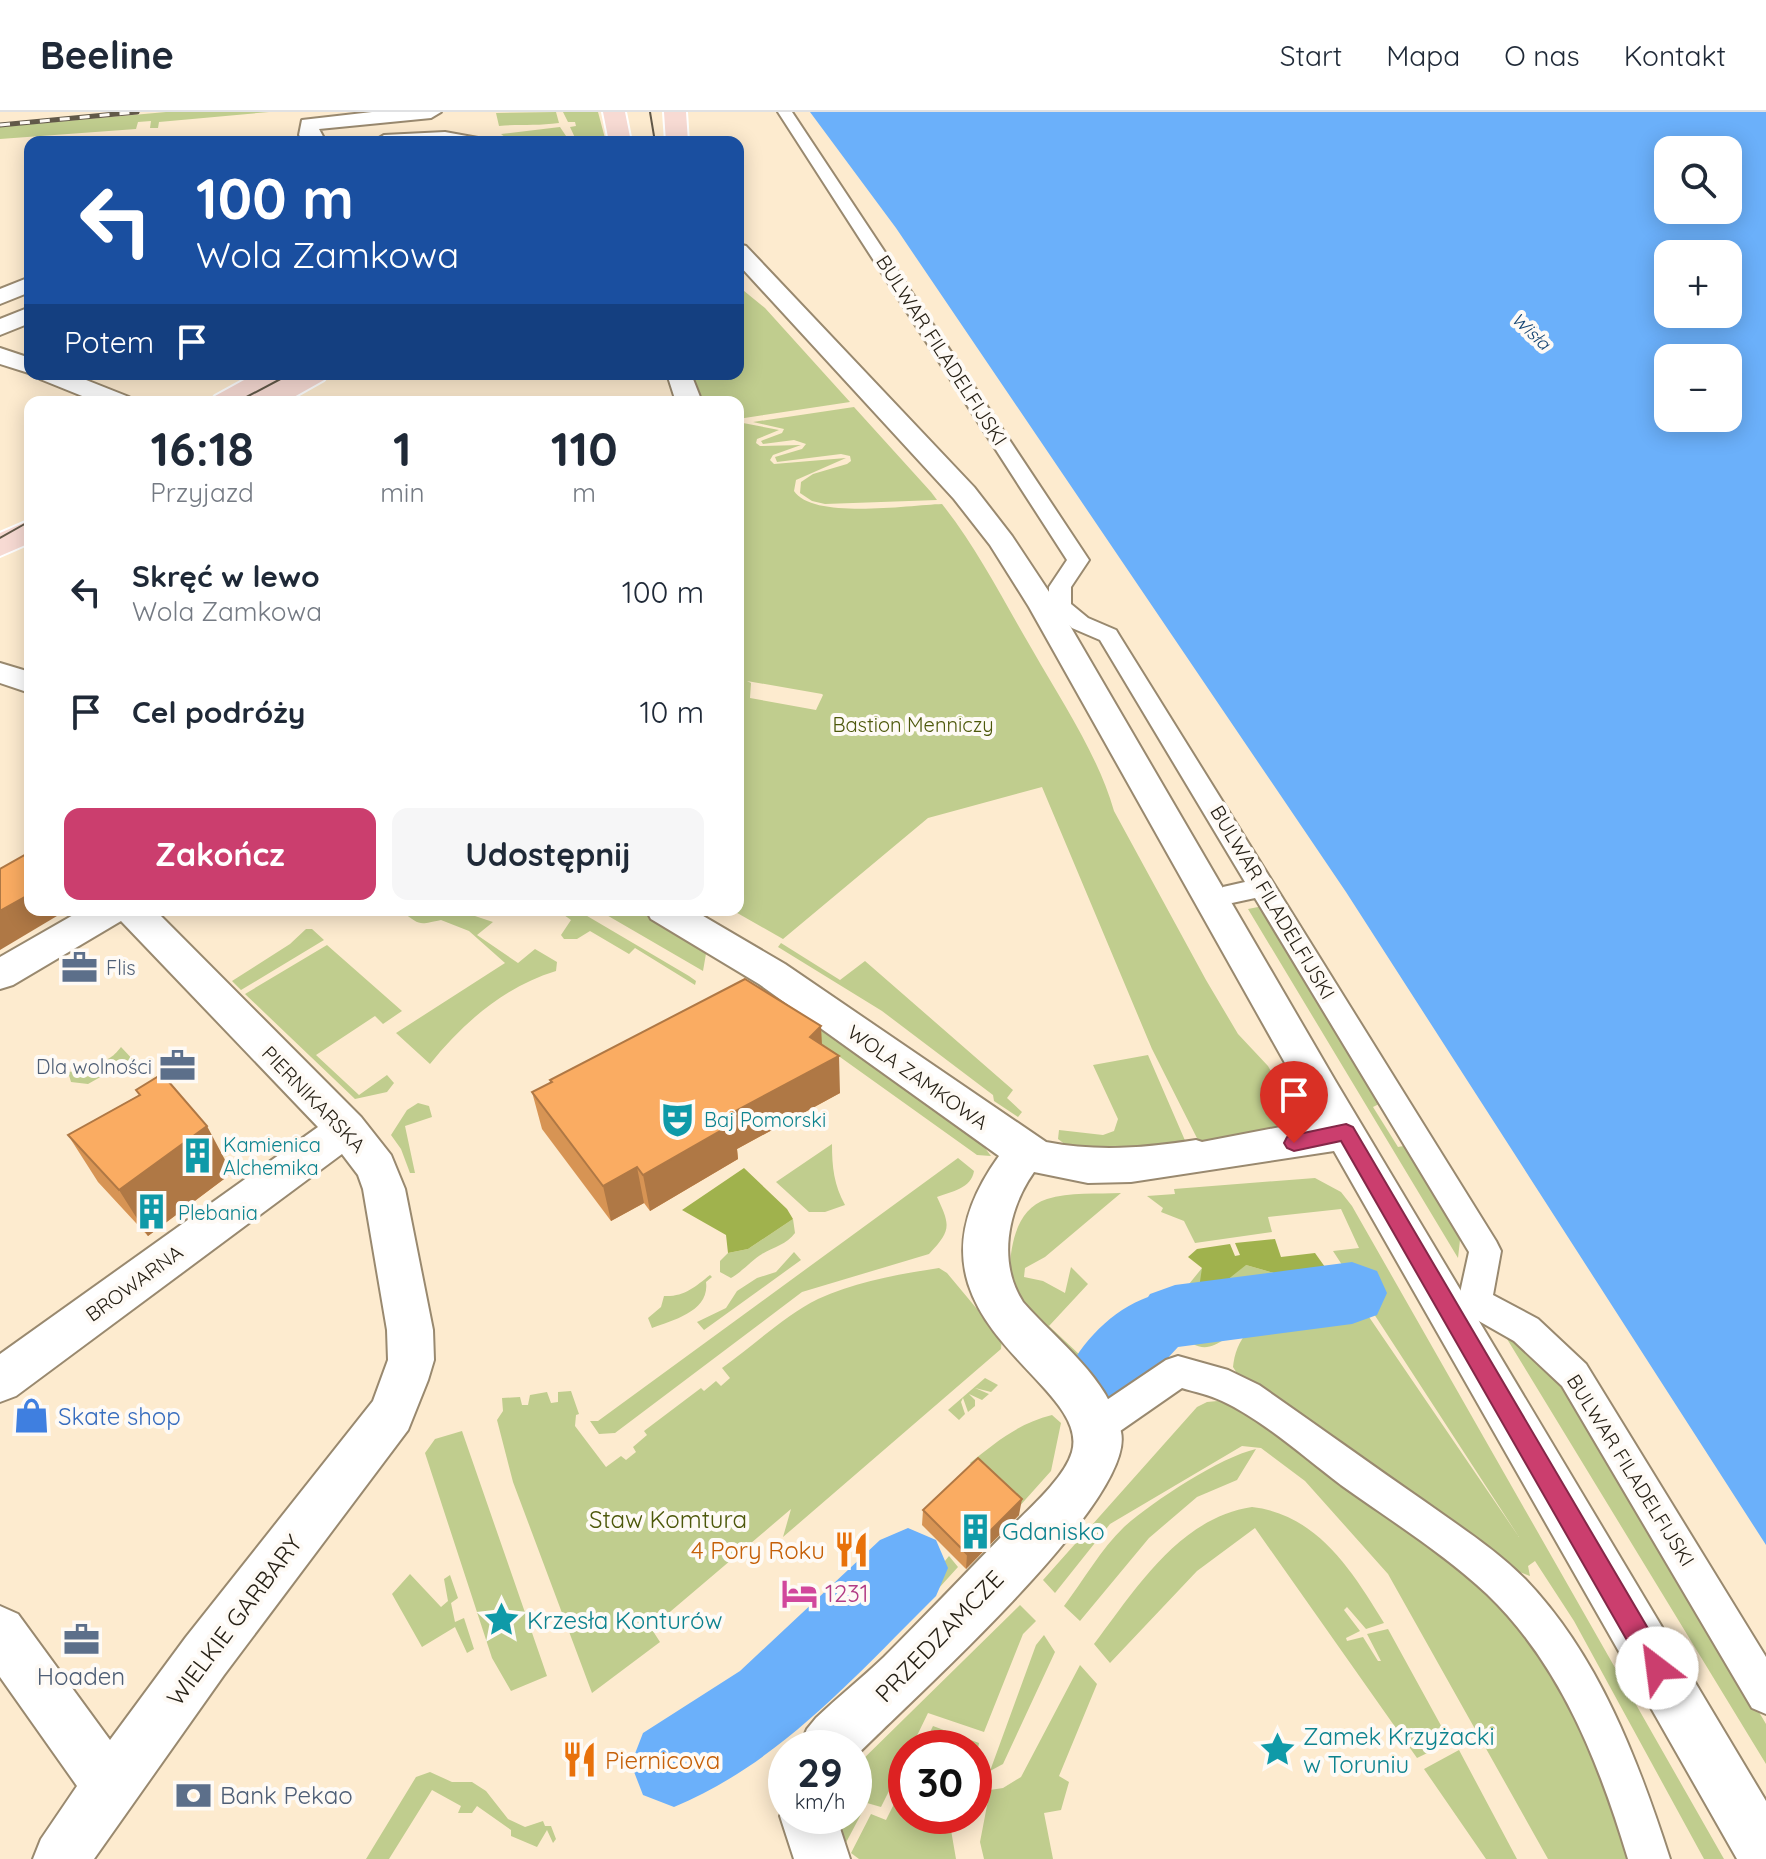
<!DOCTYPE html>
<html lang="pl">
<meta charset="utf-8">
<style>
body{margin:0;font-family:Quicksand,sans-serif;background:#f6f6f7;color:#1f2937;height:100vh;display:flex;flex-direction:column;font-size:30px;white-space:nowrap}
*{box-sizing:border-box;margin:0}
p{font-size:26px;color:#747a83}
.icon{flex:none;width:44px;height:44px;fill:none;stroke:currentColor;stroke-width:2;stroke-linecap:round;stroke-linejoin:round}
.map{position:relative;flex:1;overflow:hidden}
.side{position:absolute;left:24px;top:284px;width:720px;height:520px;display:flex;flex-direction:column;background:#fff;border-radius:16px;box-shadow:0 4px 20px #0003}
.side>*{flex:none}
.hud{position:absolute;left:24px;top:24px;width:720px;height:244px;border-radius:16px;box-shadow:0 4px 20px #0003;background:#1a4fa0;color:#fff;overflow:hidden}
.tools{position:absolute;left:1654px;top:24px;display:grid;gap:16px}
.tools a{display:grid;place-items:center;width:88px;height:88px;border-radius:16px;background:#fff;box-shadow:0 4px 20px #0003;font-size:40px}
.speed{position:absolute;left:768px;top:1618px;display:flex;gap:16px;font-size:40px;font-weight:700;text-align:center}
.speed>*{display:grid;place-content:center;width:104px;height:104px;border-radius:50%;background:#fff;box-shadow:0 4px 20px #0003;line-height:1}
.speed small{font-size:20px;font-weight:400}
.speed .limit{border:12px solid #d22;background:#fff;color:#111}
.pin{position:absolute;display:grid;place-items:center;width:68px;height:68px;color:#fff;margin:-82px -34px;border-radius:50% 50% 50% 0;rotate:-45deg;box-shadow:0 0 8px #0007}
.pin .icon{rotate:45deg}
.me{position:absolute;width:88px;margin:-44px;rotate:330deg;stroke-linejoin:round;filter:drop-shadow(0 0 6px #0008)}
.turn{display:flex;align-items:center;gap:28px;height:168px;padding:0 40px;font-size:36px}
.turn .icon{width:104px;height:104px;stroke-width:2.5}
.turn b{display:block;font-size:56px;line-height:68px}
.then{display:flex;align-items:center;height:76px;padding:0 40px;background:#0003;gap:16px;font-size:30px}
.eta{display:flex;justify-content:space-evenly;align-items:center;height:136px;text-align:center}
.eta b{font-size:48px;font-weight:700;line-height:56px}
.button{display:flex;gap:16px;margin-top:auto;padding:16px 40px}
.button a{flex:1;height:92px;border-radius:16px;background:#cb3e6e;color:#fff;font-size:32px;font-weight:700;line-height:92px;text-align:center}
.button a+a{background:#f6f6f7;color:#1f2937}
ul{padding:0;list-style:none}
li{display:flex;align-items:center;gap:24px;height:120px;padding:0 40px}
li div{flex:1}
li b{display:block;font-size:30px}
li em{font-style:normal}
header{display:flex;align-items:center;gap:48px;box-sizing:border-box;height:112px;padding:0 40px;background:#fff;border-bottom:2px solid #e0e1e3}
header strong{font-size:38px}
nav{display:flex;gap:44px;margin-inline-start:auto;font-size:28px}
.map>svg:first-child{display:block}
</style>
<header>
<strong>Beeline</strong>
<nav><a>Start</a><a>Mapa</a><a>O nas</a><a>Kontakt</a></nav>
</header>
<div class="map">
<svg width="1766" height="1747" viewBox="0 0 1766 1747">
<rect width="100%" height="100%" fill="#fdebcf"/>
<path fill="#c0cd8e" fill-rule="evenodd" d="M166,0H269L159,10L158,16H150L151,9L138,10L136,17L0,27V15Z
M556,0L559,11C537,14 521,12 499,14L496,1Z
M563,0H598L606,30H577L570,15L576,14L575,10H568Z
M560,15L570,30C550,30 514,34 501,22Z
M738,174L765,196L850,290L738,307V290H702L692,262H738Z
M854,295L931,380L937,388L825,392L812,389L800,381L801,370L813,362L847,352L851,349L850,344L841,342L777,350L775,345L802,337L806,332L794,328L763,332L761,329L782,321L784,317L753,310Z
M743,311L779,318L757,327L756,331L760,334L801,333L773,343L770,348L774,352L846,346L796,368L794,379C813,408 909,393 942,392C978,437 1004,490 1033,539C1062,590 1098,643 1114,699L1206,868L1238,922L1268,954L1304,1020L1203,1038L1152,937L1042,675L928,706L783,827L732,798H738V568H741L738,565V312ZM747,569L822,582L823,583L816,598L750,586L751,571Z
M1263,794L1383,990L1373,995L1398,1035L1409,1033L1461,1119L1458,1146L1248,797Z
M400,798H457L493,810L477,823L518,851L535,837L557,850L556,859C504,875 464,910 430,952L396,921L505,851L469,819L441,808C418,813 421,814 400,798Z
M557,798H577L689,864L696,869L695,873L635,836L629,842L590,819L577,827H564L561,823L571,808Z
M598,798H646L707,836L703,859Z
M306,817H312L324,828L241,878L232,869L290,832Z
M781,831L840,868L865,849L1013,978L1007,986L1022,1000L1018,1005L994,989L993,983L882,899L778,835Z
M327,833L402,899L383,912L375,904L316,943L359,983L387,963L394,971L387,980L355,987L245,882Z
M756,874L815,908L973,1020L991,1044L977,1043L819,930Z
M121,935L137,952L111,959L88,972L71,970L68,960L76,959L85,965L92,963L97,956L93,950C108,949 112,946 121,935Z
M1148,943L1190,1040L1135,1044L1066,1033L1058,1027L1059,1018L1103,1023L1114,1019L1118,1007L1093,953Z
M418,991L429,994L432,1005L405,1014L415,1061H410L401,1037L391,1023L407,998Z
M832,1032C832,1055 834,1073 845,1093L825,1100H809L776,1070Z
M958,1046L974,1059C971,1077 952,1079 937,1085C950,1113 952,1118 929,1142L802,1180L615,1321L599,1322L590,1309H598Z
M1315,1066L1341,1080L1352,1094L1724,1747H1704L1574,1509L1535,1449L1528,1454L1530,1464L1507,1455L1238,1263L1233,1255C1234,1243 1239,1228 1248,1220C1266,1202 1340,1204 1367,1202L1519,1425L1333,1139L1359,1136L1341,1097L1268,1105L1272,1120L1195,1131L1184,1109L1161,1100L1163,1096L1147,1084L1175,1082L1174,1077Z
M1121,1081L1045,1145L1025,1156L1024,1165L1043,1169L1065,1181L1071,1155L1088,1172L1049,1214L1081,1244L1135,1196H1143L1153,1190L1160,1195C1151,1234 1154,1258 1118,1281L1100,1277L1009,1184C1009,1151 1009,1099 1047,1087C1069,1080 1098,1082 1121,1081Z
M793,1107L795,1121C787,1132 774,1135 762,1142C752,1148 743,1159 731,1166L720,1160V1149L728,1141L748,1137Z
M794,1140L801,1148L704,1218L697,1210L726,1196L737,1179L757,1166L776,1160Z
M1246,1153L1274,1161L1301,1178L1172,1193L1202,1156Z
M939,1156L947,1161L1002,1227L1001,1237L783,1425L791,1397L651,1516L660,1530L592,1581L513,1370L497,1308L503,1299L502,1286L520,1285L522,1293H528L530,1283L547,1280L551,1291L558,1290V1280L571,1279L579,1302L576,1303L575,1314L606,1355L621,1344L626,1348L636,1340L633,1335L647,1323L644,1319L701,1276L704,1279L716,1269L721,1274L730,1266L722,1256C753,1234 784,1204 818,1187C854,1170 900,1162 939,1156Z
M710,1163L712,1165L706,1170C710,1199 674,1208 652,1216L648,1206L661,1195L664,1184C684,1185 695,1175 710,1163Z
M1250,1210C1221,1227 1206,1252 1179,1219L1181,1213Z
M1504,1222L1562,1267L1766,1612V1652Z
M985,1266L998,1273L991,1280L975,1276L989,1282L982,1288L969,1282L975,1288V1294L968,1300L963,1286L961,1290L965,1302L959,1308L948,1298Z
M1228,1288C1325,1356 1434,1417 1513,1507C1564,1564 1608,1674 1631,1747H1548L1388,1462L1305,1369L1261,1336L1242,1334L1110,1412L1055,1481L1043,1468L1197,1295L1207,1290Z
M1052,1303L1061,1311L1051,1359L1017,1397L970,1351C996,1330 1019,1311 1052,1303Z
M462,1319L547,1564L511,1579L492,1546L425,1341L435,1327Z
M1256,1337L1237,1368L1197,1385L1149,1426L1080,1509L1064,1494C1083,1469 1101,1437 1124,1415C1152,1390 1220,1345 1256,1337Z
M1252,1395C1317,1402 1353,1460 1384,1511L1366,1517L1347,1495L1344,1498L1360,1519L1346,1526L1347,1529L1363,1525L1378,1549H1381L1367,1522L1388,1517L1450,1630L1417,1646L1255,1416L1197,1459L1110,1551L1094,1532C1135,1478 1179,1406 1252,1395Z
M949,1444L958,1455L919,1498L909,1493Z
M410,1462L441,1495L448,1489L444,1467L450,1463L458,1486L451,1491L455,1510L464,1506L474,1537L467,1541L455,1515L422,1535L392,1482Z
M1020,1493L1036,1509L1023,1522L984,1620L928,1601L911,1636H906V1645L881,1695L867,1691L841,1740L831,1704H854V1656Z
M1044,1523L1055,1540L1003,1652L990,1659L1036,1533Z
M1080,1553L1097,1572L1059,1664L1069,1670L1061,1698L1044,1701L1053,1747H984L980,1730L990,1678L1003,1676L1021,1665Z
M933,1614L979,1631L974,1660V1636H922Z
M1459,1638L1517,1747H1486L1424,1657Z
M430,1660L452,1670H472L486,1679L508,1707L525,1715L543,1709L545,1714H551L556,1727L553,1731L547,1718L537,1735L511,1724V1718L477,1694L472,1701H458L461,1694L432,1678L389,1747H366L416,1665Z
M906,1668V1704H954L951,1718L956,1747H859L851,1741L871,1702L886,1708Z"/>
<path fill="#a0b24d" d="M744,1056L787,1097L793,1107L748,1137L728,1141L726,1123L682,1098Z
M1275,1127L1281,1145L1315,1141L1340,1176L1301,1178L1274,1161L1246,1153L1212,1180L1199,1176L1202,1156L1188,1145L1197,1137L1230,1132L1235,1144L1240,1143L1235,1131Z"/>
<path fill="#6bb0fa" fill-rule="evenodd" d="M810,0H1766V1433L1346,780L896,116ZM1668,38H1728V98H1668ZM1668,142H1728V202H1668ZM1668,246H1728V306H1668Z"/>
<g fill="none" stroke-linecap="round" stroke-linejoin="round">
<path fill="#6bb0fa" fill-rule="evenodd" d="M1352,1150L1377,1159L1387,1181L1377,1203L1352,1212L1178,1235L1128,1289L1102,1298L1076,1289L1065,1265C1081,1230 1112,1198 1148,1185L1150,1182L1175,1173Z
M908,1416L936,1428L948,1456L936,1484C856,1563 780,1651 674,1695L643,1683L631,1652L643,1621L740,1559L880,1428Z"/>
<defs>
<path id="pedestrian" d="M778,0H792L1089,448L1071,475V492L1088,506L1116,518L1119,523L1496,1129L1501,1139L1493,1183L1538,1207L1586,1252L1766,1545V1602L1752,1596L1562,1274L1514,1229L1463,1200L1458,1190L1469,1140L1255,786L1232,791L1223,789L1219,782L1223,775L1245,770L1100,528L1072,516L1049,494V475L1067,448Z
M1178,1244L1228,1258L1259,1273C1314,1311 1369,1351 1424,1389C1459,1414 1495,1437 1525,1467C1599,1544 1638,1648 1670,1747H1628C1599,1651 1561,1553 1487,1482C1443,1441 1390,1408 1341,1373C1305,1346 1263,1308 1222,1289C1210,1283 1195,1280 1182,1276L1110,1326L1098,1330L1086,1326L1080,1314L1086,1302L1166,1248Z"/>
<path id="minor" d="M372,0H441L431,6L319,17L326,30H305L299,23L302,8Z
M445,20L478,26L481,30L374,29L384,23Z
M738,132L746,134L974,375L1012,424L1059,495L1336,970L1766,1689V1747H1737L1334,1039L1131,1070L1088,1071L1034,1060C1008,1097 997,1150 1023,1190C1058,1230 1109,1266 1121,1320C1137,1389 905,1593 854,1646V1636H799L807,1617L816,1606C838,1585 862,1566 884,1545C924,1505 963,1464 1003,1423C1023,1402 1064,1368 1072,1340C1093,1267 881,1208 999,1044L759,872L651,807L646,798H693L785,852L1046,1030C1097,1040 1145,1036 1196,1028L1202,1030L1317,1008L1029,495L990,433L954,387L738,152Z
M30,165V180L0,192V177Z
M30,195V211L0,223V207Z
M0,236L30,246L32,262L0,252Z
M37,262H71L129,285L133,290H97L40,267Z
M667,262H691L702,290H676Z
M0,551L30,560V581L0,571Z
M82,798H155L361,1005L391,1043L405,1077L433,1218L434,1248L428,1268L408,1318L224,1563L94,1747H33L41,1727L77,1674L0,1565V1494L18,1502L110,1628L186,1525L373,1289L388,1248L387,1218L363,1077L358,1063L342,1042L16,1284L0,1290V1242L318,1015L121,809L13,873L0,877V845Z
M786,1690V1704H836L850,1747H794L780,1704Z"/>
<path id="primary" d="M603,0H625L631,30H609Z
M664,0H686L688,30H666Z
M255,262H328L324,268L285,290H210L215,284Z
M30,408V431L0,444V421Z"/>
</defs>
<use href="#pedestrian" stroke="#99896f" stroke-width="4"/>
<use href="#minor" stroke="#99896f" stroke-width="4"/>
<use href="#primary" stroke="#fff" stroke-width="4"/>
<use href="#pedestrian" fill="#fff" fill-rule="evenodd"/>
<use href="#minor" fill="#fff" fill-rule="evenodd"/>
<use href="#primary" fill="#f7dad3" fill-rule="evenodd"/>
<path stroke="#625949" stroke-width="2" d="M650,0L655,30
M237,290L290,262
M0,426L30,409"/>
<defs>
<path id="rail" d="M0,13L137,0"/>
</defs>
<use href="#rail" stroke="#625949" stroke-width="5"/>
<use href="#rail" stroke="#fefaf5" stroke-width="3" stroke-dasharray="10" stroke-linecap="butt"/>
</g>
<path fill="#d79454" d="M822,933L840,981L737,1037L738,1047L650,1099L644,1091L611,1109L542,1017L532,980L550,971V968Z
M136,978L232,1061L148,1124L98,1070L68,1023L139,983Z
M923,1398L1019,1403L966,1457L922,1413Z"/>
<path fill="#af7845" d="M30,782V798H67L0,838V799Z
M821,914L823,952L839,944L840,981L737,1037L738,1047L650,1099L643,1063L728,1003Z
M207,1014L232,1061L148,1124L119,1078Z
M637,1055L644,1091L611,1109L603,1074Z
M1022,1387L1019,1403L966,1457L967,1442Z"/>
<path fill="#faac62" stroke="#af7845" stroke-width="2" d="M30,740V782L0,799V757Z
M745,867L821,914L810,925L839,944L728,1003L734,1011L643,1063L637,1055L603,1074L532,980L552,970L550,968Z
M162,962L207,1014L119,1078L68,1023L140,983L136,978Z
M978,1346L1022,1387L967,1442L923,1398Z"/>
<path fill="#cb3e6e" stroke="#842848" stroke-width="2" d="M1346,1012L1353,1015L1666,1547L1669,1556L1666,1565L1657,1569L1648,1565L1341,1029L1294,1039L1287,1036L1284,1031L1287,1025L1294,1023Z"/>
<defs>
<symbol id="office-bare" viewBox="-9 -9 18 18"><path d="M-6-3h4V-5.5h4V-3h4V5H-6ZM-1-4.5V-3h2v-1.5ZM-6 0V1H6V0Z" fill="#5c6f8a" stroke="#fefaf5" stroke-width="2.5" paint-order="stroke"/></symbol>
<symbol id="theatre-bare" viewBox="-9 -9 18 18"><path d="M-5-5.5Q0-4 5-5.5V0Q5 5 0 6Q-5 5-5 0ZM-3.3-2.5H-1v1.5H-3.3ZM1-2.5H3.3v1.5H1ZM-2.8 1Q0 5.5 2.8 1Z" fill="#0f9aa8" stroke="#fefaf5" stroke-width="2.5" paint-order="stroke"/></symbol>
<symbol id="building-bare" viewBox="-9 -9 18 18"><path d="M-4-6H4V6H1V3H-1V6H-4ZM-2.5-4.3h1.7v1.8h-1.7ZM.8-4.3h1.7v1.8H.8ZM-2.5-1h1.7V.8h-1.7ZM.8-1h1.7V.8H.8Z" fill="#0f9aa8" stroke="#fefaf5" stroke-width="2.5" paint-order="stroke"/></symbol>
<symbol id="shop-bare" viewBox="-9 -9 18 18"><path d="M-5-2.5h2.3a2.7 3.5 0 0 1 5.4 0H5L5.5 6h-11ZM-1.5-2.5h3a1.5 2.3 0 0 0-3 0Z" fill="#3f7fe0" stroke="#fefaf5" stroke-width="2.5" paint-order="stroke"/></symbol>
<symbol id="restaurant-bare" viewBox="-9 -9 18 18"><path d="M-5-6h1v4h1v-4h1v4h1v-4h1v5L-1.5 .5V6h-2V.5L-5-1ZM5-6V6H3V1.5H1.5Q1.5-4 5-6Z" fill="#e8710a" stroke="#fefaf5" stroke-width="2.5" paint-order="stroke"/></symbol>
<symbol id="hotel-bare" viewBox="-9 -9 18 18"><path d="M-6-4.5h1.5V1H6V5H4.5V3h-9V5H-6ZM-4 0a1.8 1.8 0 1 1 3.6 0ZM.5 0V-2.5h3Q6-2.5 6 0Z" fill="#d1479c" stroke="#fefaf5" stroke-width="2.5" paint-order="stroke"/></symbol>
<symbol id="sight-bare" viewBox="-9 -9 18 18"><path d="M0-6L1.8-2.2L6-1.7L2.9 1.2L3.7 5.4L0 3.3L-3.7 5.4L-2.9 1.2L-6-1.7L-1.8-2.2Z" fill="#0f9aa8" stroke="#fefaf5" stroke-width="2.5" paint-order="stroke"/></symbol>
<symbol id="bank-bare" viewBox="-9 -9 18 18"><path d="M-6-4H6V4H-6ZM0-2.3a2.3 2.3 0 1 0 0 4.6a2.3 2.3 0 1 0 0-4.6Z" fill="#5c6f8a" stroke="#fefaf5" stroke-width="2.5" paint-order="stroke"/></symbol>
</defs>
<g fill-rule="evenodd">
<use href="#office-bare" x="54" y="830" width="51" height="51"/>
<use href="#office-bare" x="152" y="928" width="51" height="51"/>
<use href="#theatre-bare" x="652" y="982" width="51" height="51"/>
<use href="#building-bare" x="172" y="1018" width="51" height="51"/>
<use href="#building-bare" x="126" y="1074" width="51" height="51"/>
<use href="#shop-bare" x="6" y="1278" width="51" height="51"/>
<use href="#building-bare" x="950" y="1394" width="51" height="51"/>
<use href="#restaurant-bare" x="826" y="1412" width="51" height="51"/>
<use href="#hotel-bare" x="774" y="1456" width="51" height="51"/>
<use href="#sight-bare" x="476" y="1482" width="51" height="51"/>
<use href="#office-bare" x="56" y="1502" width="51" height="51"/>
<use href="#sight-bare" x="1252" y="1612" width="51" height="51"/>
<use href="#restaurant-bare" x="554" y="1622" width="51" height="51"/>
<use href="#bank-bare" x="168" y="1658" width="51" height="51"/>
</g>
<g text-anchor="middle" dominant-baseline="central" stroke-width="8" stroke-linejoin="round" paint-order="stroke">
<g font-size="18" font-style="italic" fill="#114271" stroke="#fefaf5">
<text transform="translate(1531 219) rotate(43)">Wisła</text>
</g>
<g font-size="20" fill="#272116" stroke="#fefaf5">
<text transform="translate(942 238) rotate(57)">BULWAR FILADELFIJSKI</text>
<text transform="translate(1273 790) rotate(59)">BULWAR FILADELFIJSKI</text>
<text transform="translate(918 965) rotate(35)">WOLA ZAMKOWA</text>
<text transform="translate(314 987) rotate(46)">PIERNIKARSKA</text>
<text transform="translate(134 1171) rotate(-36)">BROWARNA</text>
<text transform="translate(1631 1358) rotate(58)">BULWAR FILADELFIJSKI</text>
</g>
<g font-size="20" fill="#4d580b" stroke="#fefaf5">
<text x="913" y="612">Bastion Menniczy</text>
</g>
<g font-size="20" fill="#4e5e75" stroke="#fefaf5" text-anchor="start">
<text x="106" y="855">Flis</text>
<text x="152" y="954" text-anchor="end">Dla wolności</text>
</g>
<g font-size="20" fill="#0d838f" stroke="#fefaf5" text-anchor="start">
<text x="704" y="1007">Baj Pomorski</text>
<text x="223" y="1032">Kamienica<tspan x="223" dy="23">Alchemika</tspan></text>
<text x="178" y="1100">Plebania</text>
</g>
<g font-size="24" fill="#366cbe" stroke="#fefaf5" text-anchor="start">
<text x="58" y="1304">Skate shop</text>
</g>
<g font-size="24" fill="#4d580b" stroke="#fefaf5">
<text x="668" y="1407">Staw Komtura</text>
</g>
<g font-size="24" fill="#0d838f" stroke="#fefaf5" text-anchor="start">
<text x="1002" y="1419">Gdanisko</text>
<text x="527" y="1508">Krzesła Konturów</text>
<text x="1303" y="1624">Zamek Krzyżacki<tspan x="1303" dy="28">w Toruniu</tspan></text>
</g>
<g font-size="24" fill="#c56008" stroke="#fefaf5" text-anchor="end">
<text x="825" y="1438">4 Pory Roku</text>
<text x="605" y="1648" text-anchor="start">Piernicova</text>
</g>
<g font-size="24" fill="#b23c85" stroke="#fefaf5" text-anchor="start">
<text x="825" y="1481">1231</text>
</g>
<g font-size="24" fill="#272116" stroke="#fefaf5">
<text transform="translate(234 1508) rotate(-53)">WIELKIE GARBARY</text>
<text transform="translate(939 1524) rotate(-46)">PRZEDZAMCZE</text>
</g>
<g font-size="24" fill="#4e5e75" stroke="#fefaf5">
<text x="81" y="1564">Hoaden</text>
<text x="220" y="1683" text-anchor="start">Bank Pekao</text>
</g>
</g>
</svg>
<div class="tools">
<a><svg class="icon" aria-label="search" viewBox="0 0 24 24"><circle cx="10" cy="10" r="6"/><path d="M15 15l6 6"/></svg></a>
<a>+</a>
<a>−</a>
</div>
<div class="speed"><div>29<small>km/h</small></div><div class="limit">30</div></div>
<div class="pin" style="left:1294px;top:1031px;background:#d93025"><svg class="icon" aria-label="arrive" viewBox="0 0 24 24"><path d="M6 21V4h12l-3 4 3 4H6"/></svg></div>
<svg class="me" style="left:1657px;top:1556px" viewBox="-20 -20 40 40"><circle r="19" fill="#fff"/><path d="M0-13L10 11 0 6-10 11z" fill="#cb3e6e"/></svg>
<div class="hud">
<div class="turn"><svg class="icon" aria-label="left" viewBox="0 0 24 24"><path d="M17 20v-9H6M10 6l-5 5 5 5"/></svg><div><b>100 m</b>Wola Zamkowa</div></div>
<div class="then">Potem<svg class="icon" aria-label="arrive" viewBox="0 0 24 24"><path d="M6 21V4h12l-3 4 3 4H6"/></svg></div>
</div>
<section class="side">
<div class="eta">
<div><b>16:18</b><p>Przyjazd</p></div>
<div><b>1</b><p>min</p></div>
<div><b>110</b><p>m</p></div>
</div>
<ul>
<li><svg class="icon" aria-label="left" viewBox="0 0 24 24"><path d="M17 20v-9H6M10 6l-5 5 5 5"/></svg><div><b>Skręć w lewo</b><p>Wola Zamkowa</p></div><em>100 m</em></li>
<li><svg class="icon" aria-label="arrive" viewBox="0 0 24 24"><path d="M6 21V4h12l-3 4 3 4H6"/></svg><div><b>Cel podróży</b></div><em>10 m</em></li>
</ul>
<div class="button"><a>Zakończ</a><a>Udostępnij</a></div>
</section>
</div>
